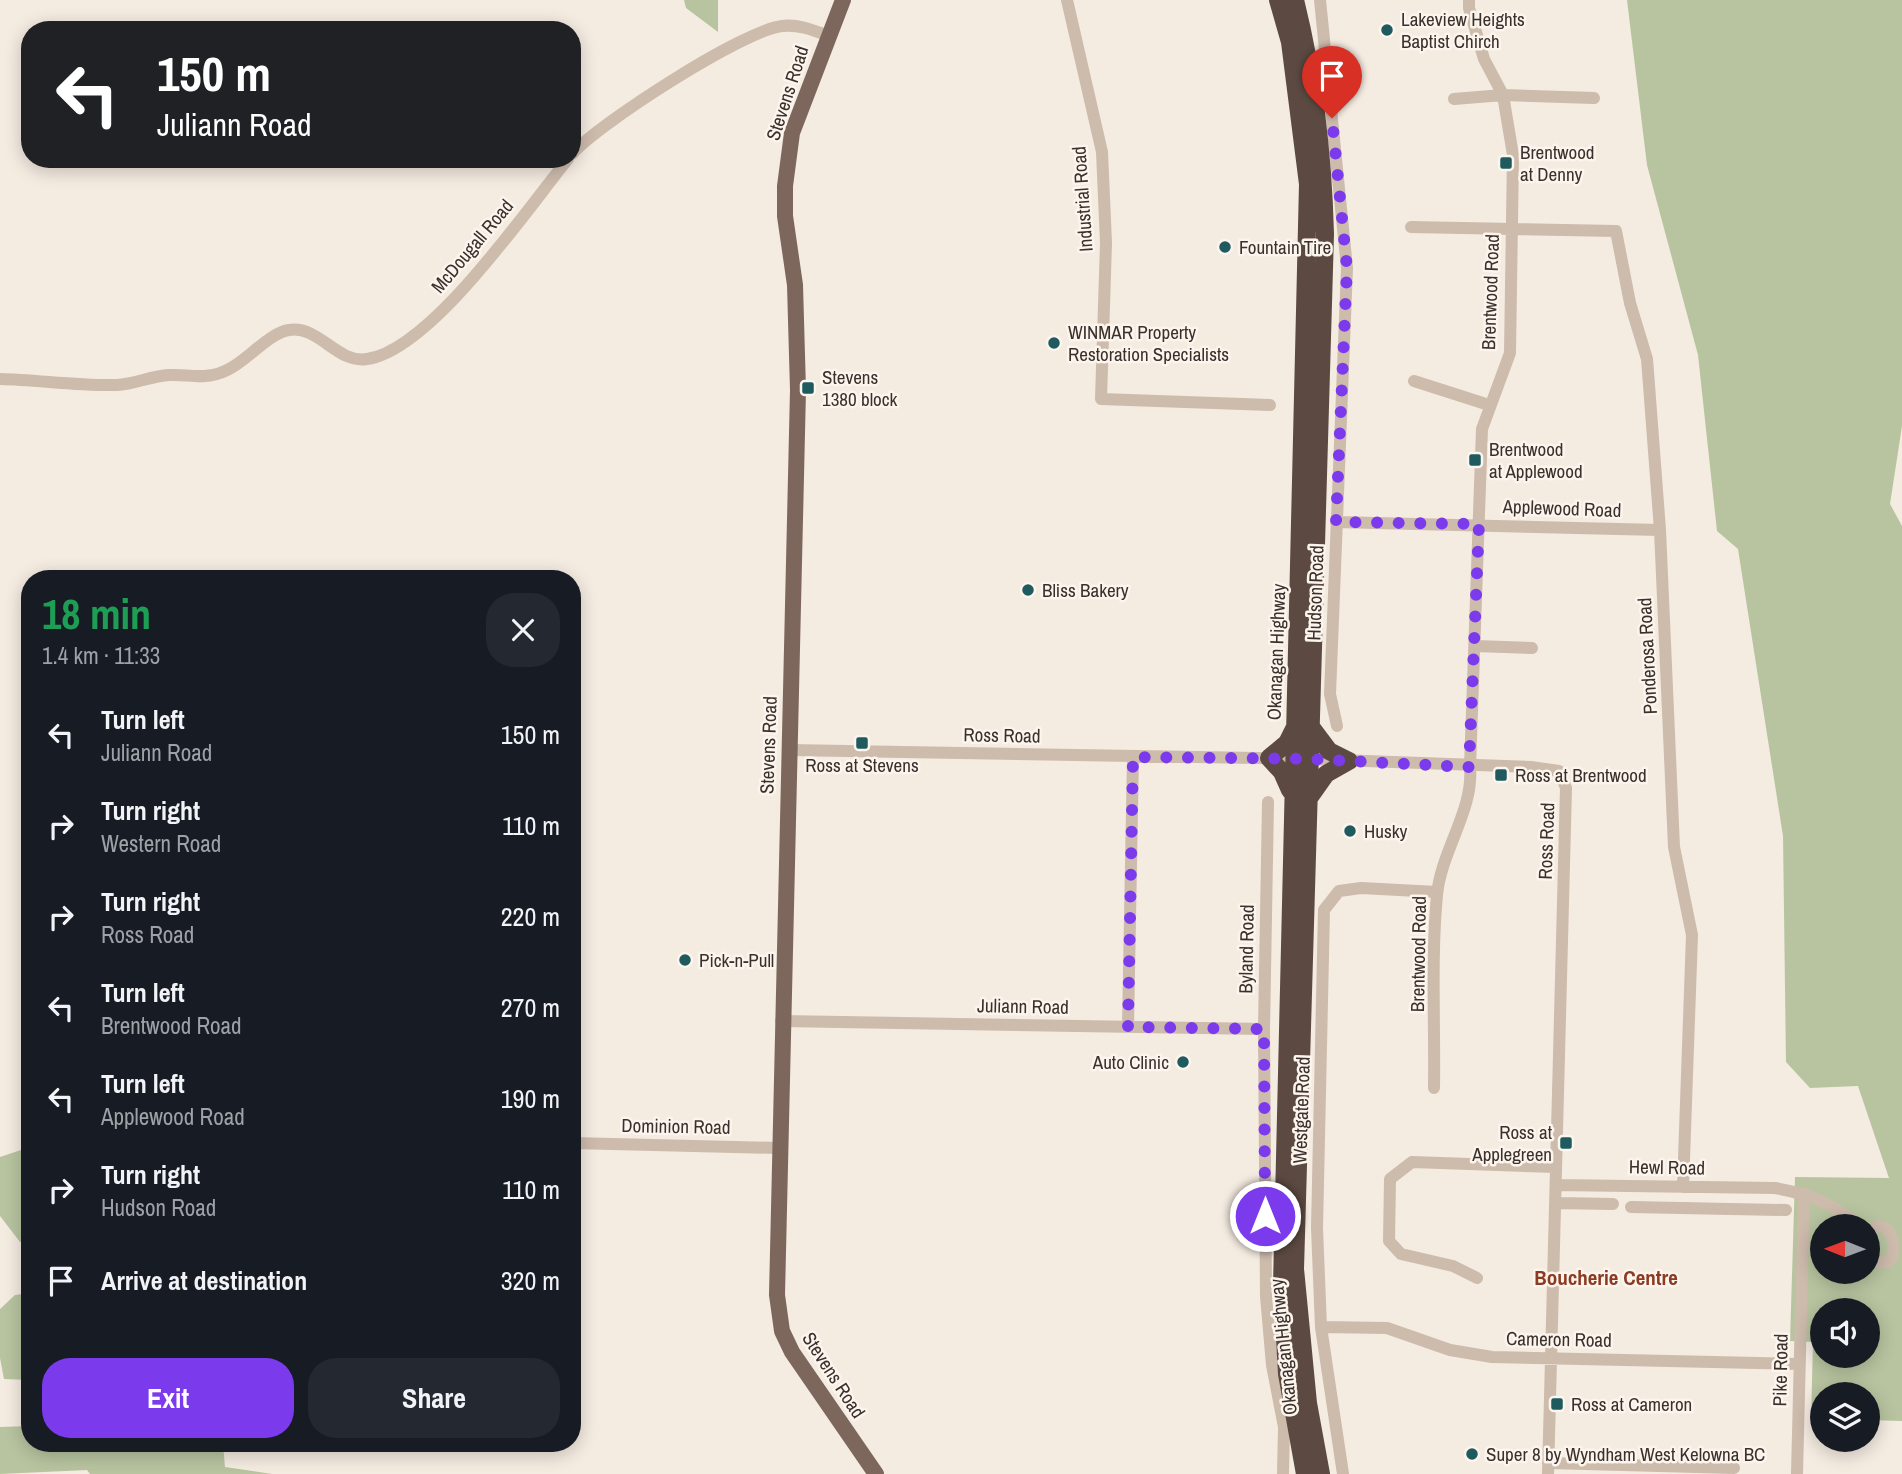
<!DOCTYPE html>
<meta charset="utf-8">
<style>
body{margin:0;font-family:"Archivo Narrow",sans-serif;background:#242831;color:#f1f3f6;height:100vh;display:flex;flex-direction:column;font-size:26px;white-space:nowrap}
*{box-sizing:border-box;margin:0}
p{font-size:23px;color:#9ea1a6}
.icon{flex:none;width:38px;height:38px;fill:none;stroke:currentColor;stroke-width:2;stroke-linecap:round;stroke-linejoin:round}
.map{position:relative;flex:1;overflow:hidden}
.panel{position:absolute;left:21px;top:570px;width:560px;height:882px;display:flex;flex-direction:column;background:#171b24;border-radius:28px;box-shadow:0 4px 18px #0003}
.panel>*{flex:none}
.top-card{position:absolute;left:21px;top:21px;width:560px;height:147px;border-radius:28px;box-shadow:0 4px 18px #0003;background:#202124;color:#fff;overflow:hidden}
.needle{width:46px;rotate:271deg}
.controls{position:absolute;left:1810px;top:1214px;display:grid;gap:14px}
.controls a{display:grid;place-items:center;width:70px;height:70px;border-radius:50%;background:#171b24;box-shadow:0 4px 18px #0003;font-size:35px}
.pin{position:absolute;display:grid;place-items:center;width:60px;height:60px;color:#fff;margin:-72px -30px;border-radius:50% 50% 50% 0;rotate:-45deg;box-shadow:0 0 7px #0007}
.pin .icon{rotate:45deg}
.me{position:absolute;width:77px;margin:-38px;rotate:0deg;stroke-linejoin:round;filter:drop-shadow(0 0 5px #0008)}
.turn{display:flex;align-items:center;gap:24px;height:147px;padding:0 21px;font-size:32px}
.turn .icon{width:91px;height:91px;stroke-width:2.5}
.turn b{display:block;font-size:49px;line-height:60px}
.round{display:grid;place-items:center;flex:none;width:74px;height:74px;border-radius:28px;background:#242831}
.head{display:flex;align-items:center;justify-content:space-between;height:119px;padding:0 21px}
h1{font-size:42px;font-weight:800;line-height:52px;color:#1e9e55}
.primary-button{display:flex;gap:14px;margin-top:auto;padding:14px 21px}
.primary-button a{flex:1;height:80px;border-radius:28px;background:#7c3aed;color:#fff;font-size:28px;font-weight:800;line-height:80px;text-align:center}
.primary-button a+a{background:#242831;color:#f1f3f6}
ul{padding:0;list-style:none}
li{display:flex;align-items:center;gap:21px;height:91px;padding:0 21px}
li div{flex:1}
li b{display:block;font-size:26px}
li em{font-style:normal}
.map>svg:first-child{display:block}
</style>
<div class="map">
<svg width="1902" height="1474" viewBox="0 0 1902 1474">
<rect width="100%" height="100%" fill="#f4ebe1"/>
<path fill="#b8c4a0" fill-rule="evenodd" d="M684,0H718V32L686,8Z
M1627,0H1902V426L1890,504L1902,526V1421L1867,1420V1395H1822V1419H1811L1813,1342L1790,1341L1795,1177L1889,1178L1858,1086L1810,1088L1786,1062L1783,836L1738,549L1717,531L1698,355L1647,165ZM1822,1227H1867V1272H1822ZM1822,1311H1867V1356H1822Z
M30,1147V1242H20L0,1216V1157Z
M30,1293V1380L4,1379L0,1358V1309L15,1295Z
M30,1426V1444H223L225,1467L272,1474H90L87,1470L0,1474V1427Z"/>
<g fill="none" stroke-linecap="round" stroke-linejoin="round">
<path stroke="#cdbbac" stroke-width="12" d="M1067,0L1102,152L1106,243L1101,399L1270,405
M1320,0L1347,268L1330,694L1337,726
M1454,99L1503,95L1594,98
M572,154C598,124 744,30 782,26C798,24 813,30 829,36
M1411,227L1616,231L1630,303L1647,359L1660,530L1674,847L1692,935L1683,1187
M0,379C39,380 78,386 117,385C135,384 151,376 169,375C185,374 201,379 217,374C244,367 265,334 289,330C319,325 337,364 367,359C431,350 527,209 568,159
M1414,381L1489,405
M1336,522L1660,530
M1475,646L1532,648
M789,750L1310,759L1531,767L1559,771L1566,788L1548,1474
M1268,802L1264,1029L1266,1296L1272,1365L1284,1427L1283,1474
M781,1021L1264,1029
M1128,1027L1133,756
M1434,1088C1435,1024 1431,958 1437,895C1441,851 1474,810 1470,767L1482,429L1510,353L1513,155L1503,95L1484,59L1469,8V0
M572,1143L778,1148
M1557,1185L1775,1188C1810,1194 1834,1204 1861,1227
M1557,1203L1613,1204
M1631,1207L1786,1210
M1867,1234C1889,1208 1902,1254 1888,1262C1879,1264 1873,1260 1867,1254
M1477,1278L1453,1266L1401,1254L1389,1241L1390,1179L1412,1162L1556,1167
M1321,1327L1387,1328L1450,1350L1492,1357L1799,1364
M1548,1463L1734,1468
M1343,1474L1321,1327L1317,1228L1324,910L1339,891L1361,888L1437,892
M1797,1474L1804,1193"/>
<path stroke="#7d675c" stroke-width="16" d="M843,0L792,133L785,186V216L795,285L798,390L777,1295L782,1331L792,1352L876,1474"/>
<path stroke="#5c4a42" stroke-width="18" d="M1278,0L1290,42L1308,184L1282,1285L1287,1374L1305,1474
M1295,0C1314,76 1323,156 1325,234L1295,1269L1308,1403L1321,1474
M1311,727L1329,751L1349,761
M1290,790L1282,772L1269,758L1287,743L1294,729
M1309,798L1326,774L1349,761"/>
</g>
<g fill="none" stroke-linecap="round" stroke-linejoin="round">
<path stroke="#7c3aed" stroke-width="12" stroke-dasharray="0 21.6" d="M1265,1216L1264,1029L1128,1027L1133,757L1310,759L1469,767L1479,524L1336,522L1347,268L1332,118"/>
</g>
<g fill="#1f5a5e" stroke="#fbf5ee" stroke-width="2.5">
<circle cx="1387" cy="30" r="7"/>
<rect x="1499" y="156" width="14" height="14" rx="3.5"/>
<circle cx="1225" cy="247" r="7"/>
<circle cx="1054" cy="343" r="7"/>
<rect x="801" y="381" width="14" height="14" rx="3.5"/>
<rect x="1468" y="453" width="14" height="14" rx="3.5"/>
<circle cx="1028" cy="590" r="7"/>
<rect x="855" y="736" width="14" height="14" rx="3.5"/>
<rect x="1494" y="768" width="14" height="14" rx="3.5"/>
<circle cx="1350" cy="831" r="7"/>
<circle cx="685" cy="960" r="7"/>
<circle cx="1183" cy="1062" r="7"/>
<rect x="1559" y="1136" width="14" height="14" rx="3.5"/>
<rect x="1550" y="1397" width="14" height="14" rx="3.5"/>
<circle cx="1472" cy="1454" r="7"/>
</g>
<g text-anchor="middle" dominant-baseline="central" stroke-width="5" stroke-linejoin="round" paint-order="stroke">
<g font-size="19" fill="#3b302b" stroke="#fbf5ee" text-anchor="start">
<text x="1401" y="19">Lakeview Heights<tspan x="1401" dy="22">Baptist Chirch</tspan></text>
<text x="1520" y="152">Brentwood<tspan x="1520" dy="22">at Denny</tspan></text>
<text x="1239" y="247">Fountain Tire</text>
<text x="1068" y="332">WINMAR Property<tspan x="1068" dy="22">Restoration Specialists</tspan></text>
<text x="822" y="377">Stevens<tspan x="822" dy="22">1380 block</tspan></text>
<text x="1489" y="449">Brentwood<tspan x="1489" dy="22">at Applewood</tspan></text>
<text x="1042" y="590">Bliss Bakery</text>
<text x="862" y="765" text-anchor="middle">Ross at Stevens</text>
<text x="1515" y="775">Ross at Brentwood</text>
<text x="1364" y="831">Husky</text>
<text x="699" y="960">Pick-n-Pull</text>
<text x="1169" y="1062" text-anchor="end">Auto Clinic</text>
<text x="1552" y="1132" text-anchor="end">Ross at<tspan x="1552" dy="22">Applegreen</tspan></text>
<text x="1571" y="1404">Ross at Cameron</text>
<text x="1486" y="1454">Super 8 by Wyndham West Kelowna BC</text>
</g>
<g font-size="19" fill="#3b302b" stroke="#fbf5ee">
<text transform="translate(787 93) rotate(-72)">Stevens Road</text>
<text transform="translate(1082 199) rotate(-94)">Industrial Road</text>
<text transform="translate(472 246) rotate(-50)">McDougall Road</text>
<text transform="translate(1490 292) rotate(-88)">Brentwood Road</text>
<text transform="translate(1562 508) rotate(2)">Applewood Road</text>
<text transform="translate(1315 593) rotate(-88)">Hudson Road</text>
<text transform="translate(1276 652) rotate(-88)">Okanagan Highway</text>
<text transform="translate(1647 656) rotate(-93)">Ponderosa Road</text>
<text transform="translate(1002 735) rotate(1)">Ross Road</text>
<text transform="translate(768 745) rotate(-88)">Stevens Road</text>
<text transform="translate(1546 841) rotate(-88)">Ross Road</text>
<text transform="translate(1246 949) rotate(-89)">Byland Road</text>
<text transform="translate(1418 954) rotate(-89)">Brentwood Road</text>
<text transform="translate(1023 1006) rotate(1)">Juliann Road</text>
<text transform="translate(1301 1110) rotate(-88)">Westgate Road</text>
<text transform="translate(676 1126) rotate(1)">Dominion Road</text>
<text transform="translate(1667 1167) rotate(1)">Hewl Road</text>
<text transform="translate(1559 1339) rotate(1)">Cameron Road</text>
<text transform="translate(1283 1347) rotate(-96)">Okanagan Highway</text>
<text transform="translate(1780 1370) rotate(-89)">Pike Road</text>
<text transform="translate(834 1375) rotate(57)">Stevens Road</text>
</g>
<g font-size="21" font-weight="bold" fill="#8c3b22" stroke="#fbf5ee">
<text x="1606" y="1277">Boucherie Centre</text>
</g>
</g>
</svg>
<div class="controls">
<a><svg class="needle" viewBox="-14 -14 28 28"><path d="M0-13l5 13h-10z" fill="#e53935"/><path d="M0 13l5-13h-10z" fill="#9ea1a6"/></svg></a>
<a><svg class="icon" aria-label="sound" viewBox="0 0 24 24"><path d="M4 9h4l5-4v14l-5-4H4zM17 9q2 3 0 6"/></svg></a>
<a><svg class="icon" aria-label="layers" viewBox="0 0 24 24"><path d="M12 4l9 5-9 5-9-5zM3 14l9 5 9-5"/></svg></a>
</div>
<div class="pin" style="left:1332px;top:118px;background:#d93025"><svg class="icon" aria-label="arrive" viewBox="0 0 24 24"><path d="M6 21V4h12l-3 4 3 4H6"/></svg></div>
<svg class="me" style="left:1265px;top:1216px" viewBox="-20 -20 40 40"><circle r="17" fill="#7c3aed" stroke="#fff" stroke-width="3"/><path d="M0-11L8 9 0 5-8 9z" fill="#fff"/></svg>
<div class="top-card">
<div class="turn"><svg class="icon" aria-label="left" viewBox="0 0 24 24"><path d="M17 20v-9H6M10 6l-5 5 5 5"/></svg><div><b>150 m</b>Juliann Road</div></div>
</div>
<section class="panel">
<div class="head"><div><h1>18 min</h1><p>1.4 km · 11:33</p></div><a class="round"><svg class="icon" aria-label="close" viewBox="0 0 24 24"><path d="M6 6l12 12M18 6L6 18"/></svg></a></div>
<ul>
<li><svg class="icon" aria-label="left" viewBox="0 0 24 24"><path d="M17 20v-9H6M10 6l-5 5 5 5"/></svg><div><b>Turn left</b><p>Juliann Road</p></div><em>150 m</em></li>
<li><svg class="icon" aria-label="right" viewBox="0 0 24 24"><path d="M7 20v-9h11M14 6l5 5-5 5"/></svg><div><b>Turn right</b><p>Western Road</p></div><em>110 m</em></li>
<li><svg class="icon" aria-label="right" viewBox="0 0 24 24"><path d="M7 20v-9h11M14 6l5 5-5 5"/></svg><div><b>Turn right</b><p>Ross Road</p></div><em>220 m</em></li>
<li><svg class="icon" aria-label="left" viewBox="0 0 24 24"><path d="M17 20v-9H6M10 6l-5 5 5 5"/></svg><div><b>Turn left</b><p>Brentwood Road</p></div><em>270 m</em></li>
<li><svg class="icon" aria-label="left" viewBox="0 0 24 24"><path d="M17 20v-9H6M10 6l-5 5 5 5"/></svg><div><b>Turn left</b><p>Applewood Road</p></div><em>190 m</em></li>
<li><svg class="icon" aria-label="right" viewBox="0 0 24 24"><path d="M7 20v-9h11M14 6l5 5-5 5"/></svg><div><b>Turn right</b><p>Hudson Road</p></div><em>110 m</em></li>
<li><svg class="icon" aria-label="arrive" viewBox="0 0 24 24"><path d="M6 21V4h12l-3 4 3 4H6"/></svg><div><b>Arrive at destination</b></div><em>320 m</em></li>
</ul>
<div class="primary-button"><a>Exit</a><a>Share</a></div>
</section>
</div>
